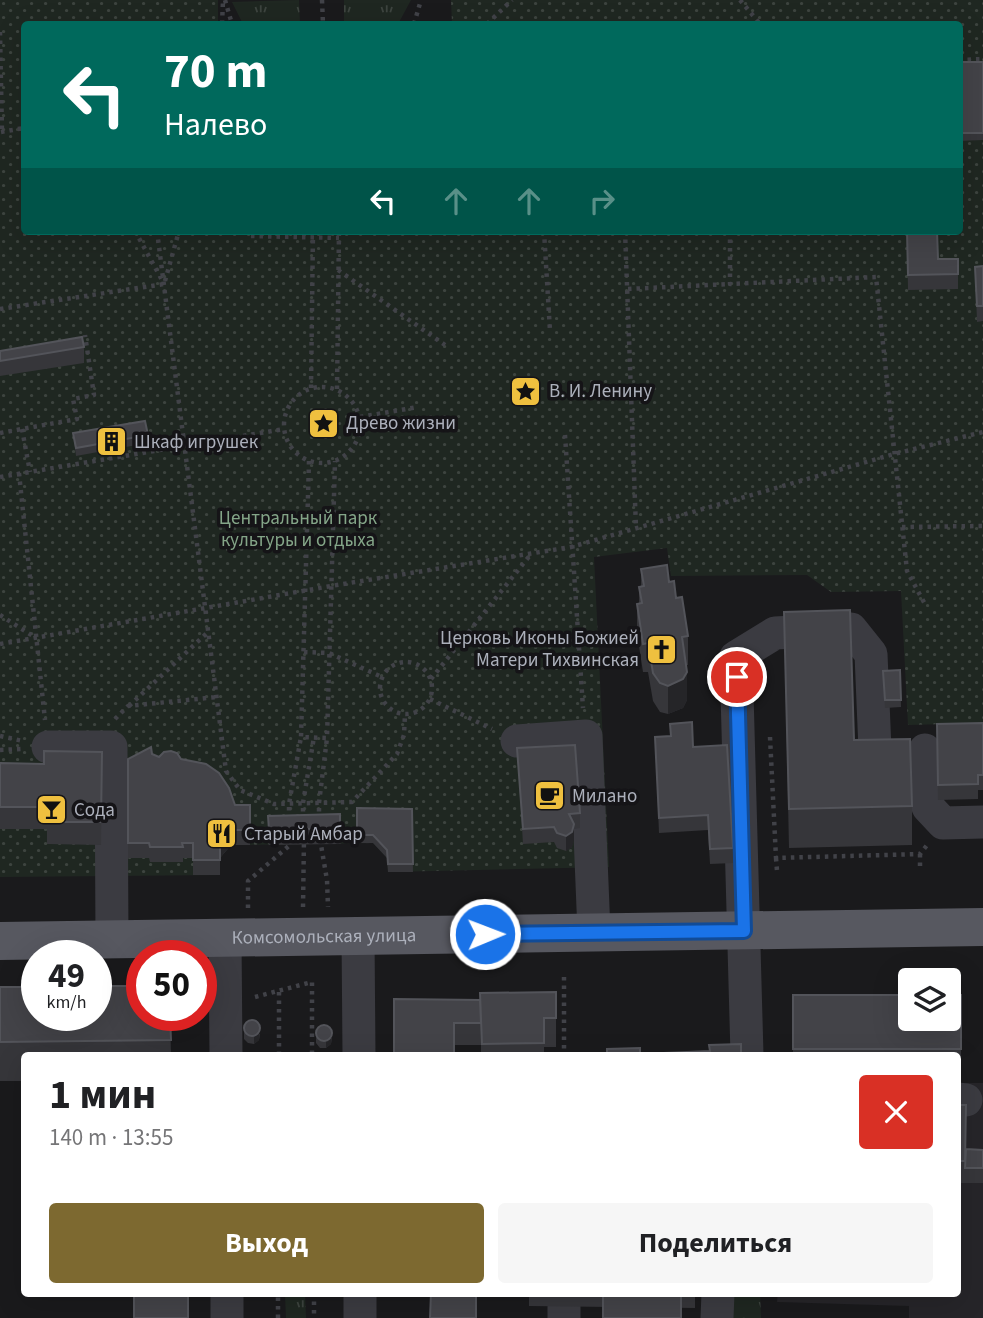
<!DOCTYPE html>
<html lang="ru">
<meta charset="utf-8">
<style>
body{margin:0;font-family:"Source Sans 3",sans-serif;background:#f6f6f6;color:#202124;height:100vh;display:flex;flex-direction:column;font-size:26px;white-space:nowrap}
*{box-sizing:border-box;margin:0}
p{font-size:23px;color:#757577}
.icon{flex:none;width:38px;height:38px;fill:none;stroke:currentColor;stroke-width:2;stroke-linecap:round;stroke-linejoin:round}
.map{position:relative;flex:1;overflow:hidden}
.panel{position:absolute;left:21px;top:1052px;width:940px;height:245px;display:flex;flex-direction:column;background:#fff;border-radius:7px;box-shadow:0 7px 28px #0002}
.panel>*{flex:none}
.guide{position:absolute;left:21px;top:21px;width:942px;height:214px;border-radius:7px;box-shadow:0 7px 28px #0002;background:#00695c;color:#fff;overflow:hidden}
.tools{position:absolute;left:898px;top:968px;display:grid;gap:14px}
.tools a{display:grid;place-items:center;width:63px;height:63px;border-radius:7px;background:#fff;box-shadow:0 7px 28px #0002;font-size:35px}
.speed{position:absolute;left:21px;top:940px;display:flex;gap:14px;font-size:35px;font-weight:700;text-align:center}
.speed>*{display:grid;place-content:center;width:91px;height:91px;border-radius:50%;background:#fff;box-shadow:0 7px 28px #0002;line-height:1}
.speed small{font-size:18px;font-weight:400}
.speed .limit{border:10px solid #d22;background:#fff;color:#111}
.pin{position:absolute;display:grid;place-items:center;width:60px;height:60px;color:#fff;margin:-30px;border:4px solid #fff;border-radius:50%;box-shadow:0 2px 7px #0007}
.me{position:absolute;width:77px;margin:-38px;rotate:89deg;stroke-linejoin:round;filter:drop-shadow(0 0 5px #0008)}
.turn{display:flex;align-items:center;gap:24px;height:147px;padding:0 28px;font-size:32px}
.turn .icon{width:91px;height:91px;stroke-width:2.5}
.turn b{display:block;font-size:49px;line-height:60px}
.lanes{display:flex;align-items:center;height:66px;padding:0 28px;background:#0003;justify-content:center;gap:35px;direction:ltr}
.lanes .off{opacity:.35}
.round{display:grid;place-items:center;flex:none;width:74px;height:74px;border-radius:7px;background:#f6f6f6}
.head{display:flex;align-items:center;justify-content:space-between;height:119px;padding:0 28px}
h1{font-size:42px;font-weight:700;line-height:52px}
.button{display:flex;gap:14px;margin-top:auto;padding:14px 28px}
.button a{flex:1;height:80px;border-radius:7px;background:#7d6930;color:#fff;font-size:28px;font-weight:700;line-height:80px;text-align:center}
.button a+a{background:#f6f6f6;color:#202124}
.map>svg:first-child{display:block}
</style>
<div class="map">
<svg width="983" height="1318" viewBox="0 0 983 1318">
<defs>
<pattern id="grass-tufts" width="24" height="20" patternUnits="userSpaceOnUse" patternTransform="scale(1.75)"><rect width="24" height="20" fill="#1f2721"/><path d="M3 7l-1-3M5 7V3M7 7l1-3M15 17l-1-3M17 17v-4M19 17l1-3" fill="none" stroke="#3d443f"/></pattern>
<pattern id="park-dots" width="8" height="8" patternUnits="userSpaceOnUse" patternTransform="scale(1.75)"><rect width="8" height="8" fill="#1f2721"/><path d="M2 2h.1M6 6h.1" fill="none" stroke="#3d443f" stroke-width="1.8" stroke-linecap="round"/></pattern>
</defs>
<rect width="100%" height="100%" fill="#1a1a1c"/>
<path fill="#262529" d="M957,1083H983V1318H909V1306L777,1302L778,1293H957Z"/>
<path fill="url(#grass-tufts)" d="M299,0L300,24H243L232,2Z
M344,0H411L398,24H344Z
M285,1293H305L306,1318H286Z
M732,1293H760L761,1318H732Z"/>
<path fill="url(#park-dots)" d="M0,0H218V24H24V231H959V24H452L451,0H983V723L908,725L901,591L831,592L807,575L671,576L667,548L594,557L609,867L388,872L387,858L373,843L231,845L220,858V875L0,877Z"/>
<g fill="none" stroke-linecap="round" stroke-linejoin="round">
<path stroke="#414248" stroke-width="4.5" stroke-dasharray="3.5 5" stroke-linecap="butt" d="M225,0L232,24
M322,0L323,24
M740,0L760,24
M222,24L223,1
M414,24L421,0
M487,24L512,0
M0,32L2,132
M959,60L983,59
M1,132L24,128
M135,231L162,280
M157,231L226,771L240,790L274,804L352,802L397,754L404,735L405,714
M544,231L550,331
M625,231L636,528
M730,231V284L876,277L907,571L926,606
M251,236L339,238
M338,270L445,345
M165,281L179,231
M628,289L730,284
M0,309L164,284
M284 425a38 38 0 1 1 76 0a38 38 0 1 1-76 0Z
M311,388L313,231
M337,389L339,231
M360,417L418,407
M22,429L30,472
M0,433L77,419L73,399L94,395L85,335
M565,435L583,708
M309,461L301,737L327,738L335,461
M19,473L45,720
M0,477L284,429
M902,527L983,526
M0,615L36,638
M0,644L331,586L571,547L894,454L983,432
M304,652L329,653L382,677
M380 688a26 26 0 1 1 52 0a26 26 0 1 1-52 0Z
M431,679L531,554
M430,699L492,729
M129,706L208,632
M115,719L128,706L217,697
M0,736L23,741
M770,737L776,858L920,854L928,844
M0,750L22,749
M289,819V804L301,737
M303,820V803L314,737
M319,820V803L327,738
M320,839L327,880L328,907
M920,854V868
M776,858L777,871
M303,907L304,839
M248,908V881L290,845V842
M564,977V1055
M255,997L312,982V1055
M279,1055V990
M314,1293V1318
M278,1318V1293"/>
<path stroke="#3b3b41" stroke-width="33" d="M517,741L586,736L594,932
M48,747H111L112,940
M925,750L928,807L943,823L983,822
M358,936L359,1055
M225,938L226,1055
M747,1055L736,657L775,633L851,629L871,654L875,750
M957,1099L966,1100
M227,1293V1318
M360,1293V1318
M564,1318V1307
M717,1318L718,1293"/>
<path stroke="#575860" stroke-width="38" id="s1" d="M0,941L983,927"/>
</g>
<path fill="#36363a" d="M959,62H983V140L959,141Z
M907,231L938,259L958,274V289L908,290Z
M983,266V321L977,322L975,267Z
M84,347V363L0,376V351Z
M73,433L148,435V443L76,456Z
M641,569L669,582L676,598L688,636V665H686L687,700L683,708L668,714L660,712L653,701L648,672H643L637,633V604H639V587H641Z
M784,612L854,740L912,806V845L789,848Z
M900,670L901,707L885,708L883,671Z
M983,723V790H978V799L938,800L937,724Z
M655,737L693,747L733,848V863L710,864L708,830L659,833Z
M517,748L580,813V828L574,829L572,847L566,851L557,848L554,842L523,844Z
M102,752L101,845L47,844V829H0V763L44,764Z
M152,754L159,757L235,805H250V845H231L220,858V875H193V858H183V862H150L149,858H128V759Z
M357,808L412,809L413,872H388L387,858L373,843H357Z
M340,814V844L269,845L268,816Z
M0,987L170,1015L171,1055H24V1081H0Z
M556,992V1047H544V1055H481V1045H454V1055H394L480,1000Z
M793,995H961V1064H957V1055H793Z
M244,1031L260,1034L259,1040L254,1044L248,1043L244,1039Z
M316,1035L332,1038L331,1044L326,1048H320L316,1043Z
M957,1105L966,1158L983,1150V1183H957Z
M529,1293H695V1308L529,1306Z"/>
<path fill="#252528" d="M687,672V700L683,708L668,714V686Z
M574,824V840L572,847L566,851V836Z
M231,830V845L220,858V843Z
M260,1026L259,1040L254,1044V1036Z
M332,1030L331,1044L326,1048V1041Z"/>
<path fill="#434348" stroke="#53545a" stroke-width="2" d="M959,62H983V133H959Z
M907,231H937L938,259H958V274L908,275Z
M983,266V306H977L975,267Z
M82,337L84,347L0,361V351Z
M145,421L148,435L76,448L73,433Z
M667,565L669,582L674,581L676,598L682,597L688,636L682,637L687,672L683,679L668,686L660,683L653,673L648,643L643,644L637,604L642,603L639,587L644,586L641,569Z
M850,610L854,740L910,739L912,806L789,809L784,612Z
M900,670L901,700H885L883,671Z
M692,722L693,747L727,745L733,848L710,849L708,815L659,818L655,737L671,736L670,724Z
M983,723V775H978V784L938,785L937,724Z
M575,745L580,813L569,814L574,824L572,832L566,836L557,833L554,827L523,829L517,748Z
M151,747L152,754L159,757L164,752L171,751L177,753L181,759L206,764L219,773L229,788L235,805H250V830H231L220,843V860H193V843H182L183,847H150L149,843H128V759Z
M44,751L102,752L101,822H47L48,807H0V763L44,764Z
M357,808L412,809L413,864H388L387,850L373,835H357Z
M340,814V828L269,830L268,816Z
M96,986H142V1015H170L171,1040L0,1042V987H37V1015H96Z
M556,992V1018H544V1043L482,1044L480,993Z
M793,995H910V1018H948V995H961V1049H793Z
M394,999L480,1000L481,1023H454V1054L394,1055Z
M244 1028a8 8 0 1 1 16 0a8 8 0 1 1-16 0Z
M316 1033a8 8 0 1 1 16 0a8 8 0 1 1-16 0Z
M741,1044V1055H607V1049L640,1048V1054L710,1051L709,1045Z
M957,1105H966L965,1161H957Z
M966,1149L983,1150V1168H965Z
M134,1293H188V1318H134Z
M431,1293H476V1318H430Z
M603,1293H681V1318H603Z"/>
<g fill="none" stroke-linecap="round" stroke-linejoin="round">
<defs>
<path id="route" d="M485,934L744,931L737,677"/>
</defs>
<use href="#route" stroke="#114b97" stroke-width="18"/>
<use href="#route" stroke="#1a73e8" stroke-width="12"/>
</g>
<defs>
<symbol id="sight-square" viewBox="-11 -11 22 22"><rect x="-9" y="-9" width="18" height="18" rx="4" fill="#efc03f" stroke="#151417"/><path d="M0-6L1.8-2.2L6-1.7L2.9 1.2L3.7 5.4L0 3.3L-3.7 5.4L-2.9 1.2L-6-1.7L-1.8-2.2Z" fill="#111"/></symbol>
<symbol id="building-square" viewBox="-11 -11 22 22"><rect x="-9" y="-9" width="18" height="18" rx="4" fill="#efc03f" stroke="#151417"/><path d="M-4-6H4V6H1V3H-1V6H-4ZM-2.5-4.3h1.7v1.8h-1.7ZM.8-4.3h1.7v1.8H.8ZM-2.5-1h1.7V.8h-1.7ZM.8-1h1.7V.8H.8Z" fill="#111"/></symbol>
<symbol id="church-square" viewBox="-11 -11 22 22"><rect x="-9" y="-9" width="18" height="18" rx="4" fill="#efc03f" stroke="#151417"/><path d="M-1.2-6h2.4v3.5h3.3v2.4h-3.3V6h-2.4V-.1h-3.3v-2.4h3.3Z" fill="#111"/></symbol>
<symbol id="cafe-square" viewBox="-11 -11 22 22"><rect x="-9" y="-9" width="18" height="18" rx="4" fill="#efc03f" stroke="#151417"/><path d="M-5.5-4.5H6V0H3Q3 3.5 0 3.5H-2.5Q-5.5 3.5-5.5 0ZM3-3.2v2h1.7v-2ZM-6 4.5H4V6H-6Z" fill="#111"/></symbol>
<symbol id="bar-square" viewBox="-11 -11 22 22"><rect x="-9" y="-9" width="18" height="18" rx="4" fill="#efc03f" stroke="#151417"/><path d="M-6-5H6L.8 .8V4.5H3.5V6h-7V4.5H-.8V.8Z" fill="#111"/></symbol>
<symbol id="restaurant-square" viewBox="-11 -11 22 22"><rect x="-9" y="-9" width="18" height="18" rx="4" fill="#efc03f" stroke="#151417"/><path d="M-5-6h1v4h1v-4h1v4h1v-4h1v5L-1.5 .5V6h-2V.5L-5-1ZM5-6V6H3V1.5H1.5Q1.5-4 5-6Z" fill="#111"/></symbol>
</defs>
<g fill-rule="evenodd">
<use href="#sight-square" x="508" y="374" width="35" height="35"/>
<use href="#sight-square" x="306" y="406" width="35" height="35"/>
<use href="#building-square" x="94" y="424" width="35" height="35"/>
<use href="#church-square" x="644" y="632" width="35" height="35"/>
<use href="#cafe-square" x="532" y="778" width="35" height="35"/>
<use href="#bar-square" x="34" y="792" width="35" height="35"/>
<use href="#restaurant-square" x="204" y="816" width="35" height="35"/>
</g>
<g text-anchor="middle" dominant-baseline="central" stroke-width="7" stroke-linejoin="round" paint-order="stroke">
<g font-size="19" fill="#acb0bb" stroke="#151417" text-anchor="start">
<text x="549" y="391">В. И. Ленину</text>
<text x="346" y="423">Древо жизни</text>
<text x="134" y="442">Шкаф игрушек</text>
<text x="639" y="638" text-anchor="end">Церковь Иконы Божией<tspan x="639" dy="22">Матери Тихвинская</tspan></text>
<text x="572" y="796">Милано</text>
<text x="74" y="810">Сода</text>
<text x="244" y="834">Старый Амбар</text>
</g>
<g font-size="19" fill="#84a588" stroke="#151417">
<text x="298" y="518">Центральный парк<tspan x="298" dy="22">культуры и отдыха</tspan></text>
</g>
<g font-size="19" fill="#acb0bb" stroke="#151417">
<text stroke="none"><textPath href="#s1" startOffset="324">Комсомольская улица</textPath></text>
</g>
</g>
</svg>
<div class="tools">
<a><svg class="icon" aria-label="layers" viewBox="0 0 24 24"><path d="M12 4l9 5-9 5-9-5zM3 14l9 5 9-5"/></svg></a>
</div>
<div class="speed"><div>49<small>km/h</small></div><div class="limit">50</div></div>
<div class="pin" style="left:737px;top:677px;background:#d93025"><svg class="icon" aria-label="arrive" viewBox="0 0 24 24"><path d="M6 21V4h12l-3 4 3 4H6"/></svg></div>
<svg class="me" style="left:485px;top:934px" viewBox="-20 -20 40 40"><circle r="17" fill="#1a73e8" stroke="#fff" stroke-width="3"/><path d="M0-11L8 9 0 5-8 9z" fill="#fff"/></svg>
<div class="guide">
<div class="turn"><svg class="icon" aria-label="left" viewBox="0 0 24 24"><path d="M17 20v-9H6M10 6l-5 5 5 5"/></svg><div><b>70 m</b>Налево</div></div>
<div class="lanes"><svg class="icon" aria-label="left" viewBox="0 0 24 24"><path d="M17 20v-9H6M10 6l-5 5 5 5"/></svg><svg class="icon off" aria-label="ahead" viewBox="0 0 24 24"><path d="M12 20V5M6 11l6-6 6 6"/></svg><svg class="icon off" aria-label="ahead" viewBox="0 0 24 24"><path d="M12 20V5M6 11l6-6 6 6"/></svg><svg class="icon off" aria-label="right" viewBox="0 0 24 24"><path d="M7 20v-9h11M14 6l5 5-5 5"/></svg></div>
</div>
<section class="panel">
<div class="head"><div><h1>1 мин</h1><p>140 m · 13:55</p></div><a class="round" style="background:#d93025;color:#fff"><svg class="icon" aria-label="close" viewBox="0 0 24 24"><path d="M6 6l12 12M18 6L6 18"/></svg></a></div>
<div class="button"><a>Выход</a><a>Поделиться</a></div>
</section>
</div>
